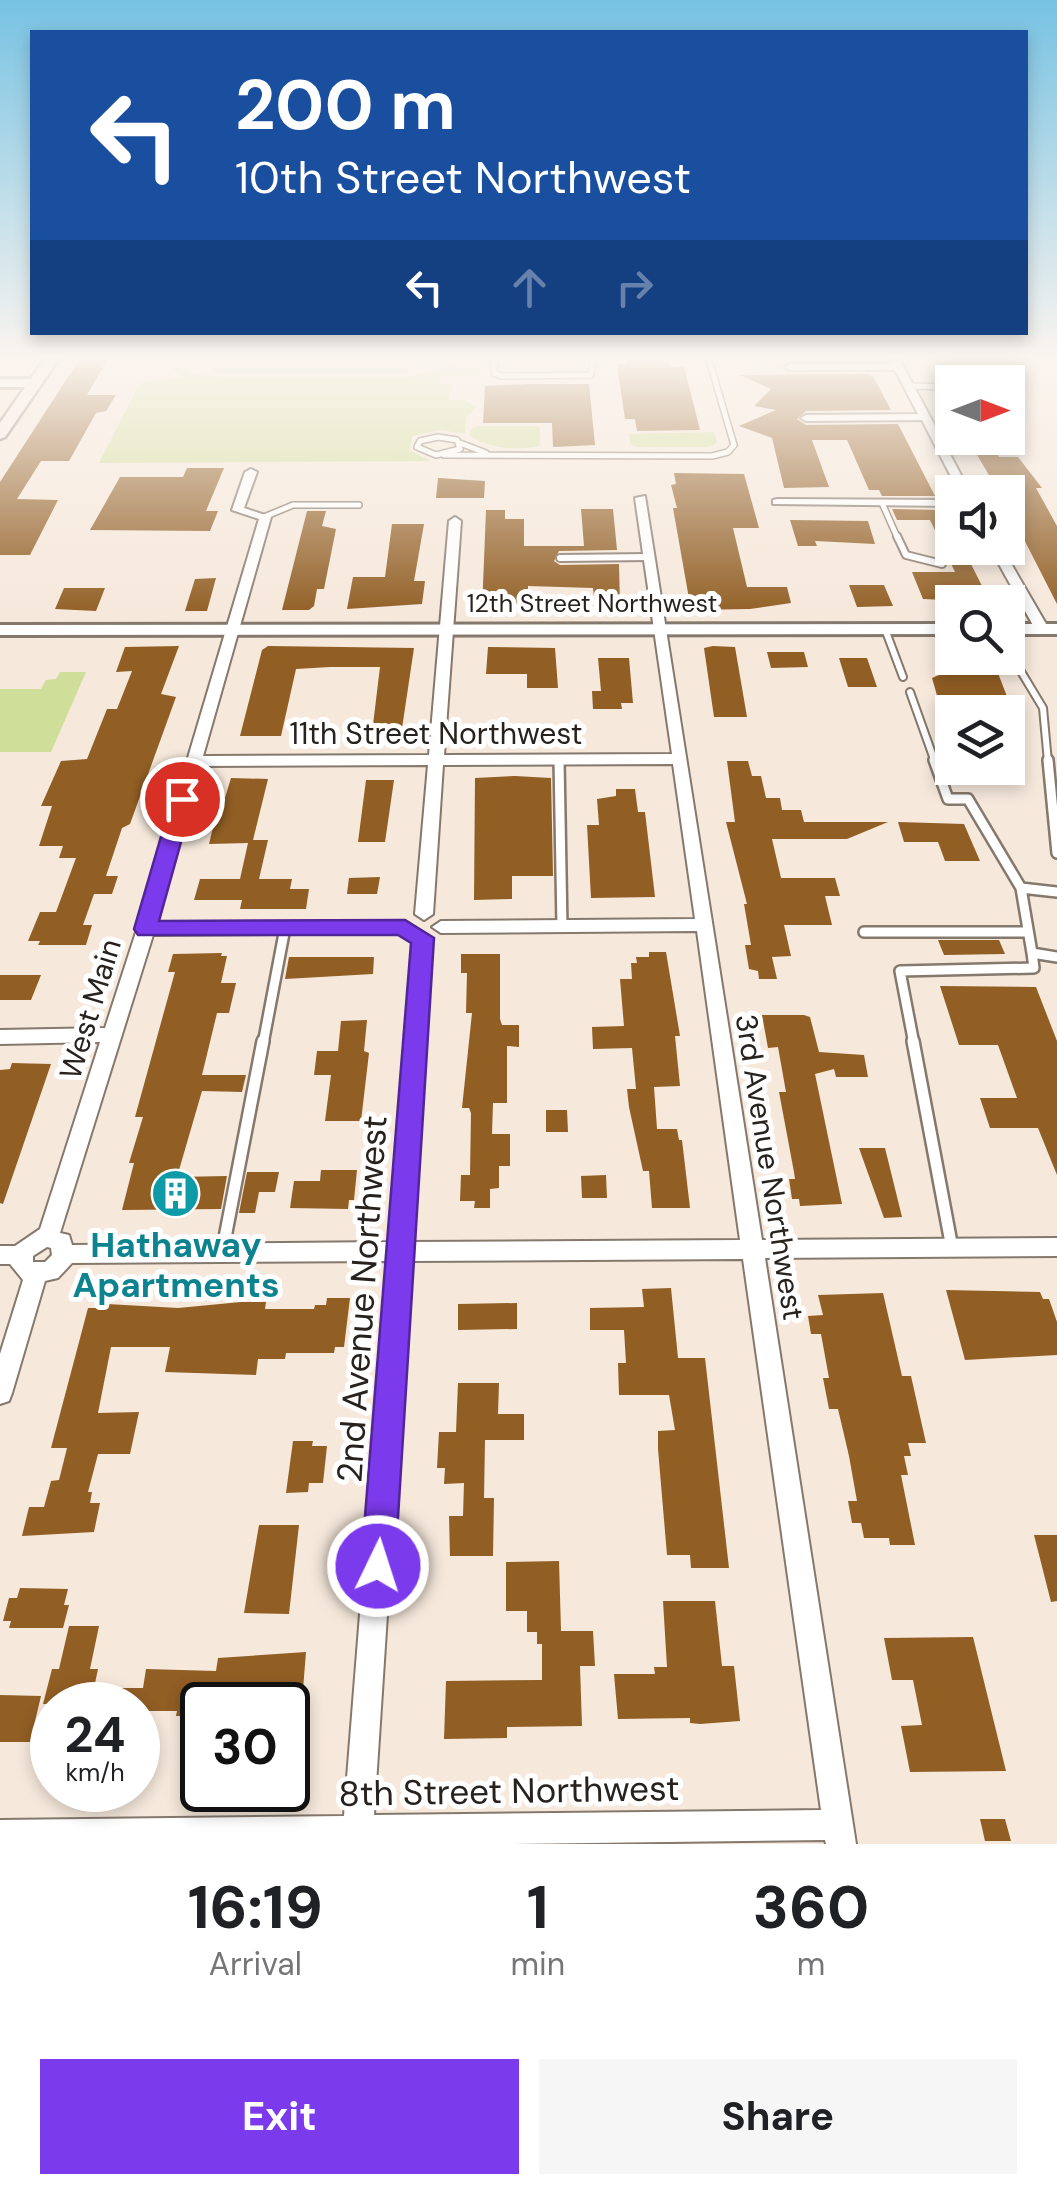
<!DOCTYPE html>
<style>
body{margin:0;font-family:"DM Sans",sans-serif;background:#f6f6f6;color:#202124;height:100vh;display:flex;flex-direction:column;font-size:38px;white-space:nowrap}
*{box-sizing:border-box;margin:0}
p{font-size:32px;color:#757577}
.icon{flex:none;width:55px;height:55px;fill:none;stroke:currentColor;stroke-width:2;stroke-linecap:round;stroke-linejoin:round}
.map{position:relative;height:1844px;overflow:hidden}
.panel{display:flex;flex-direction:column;background:#fff;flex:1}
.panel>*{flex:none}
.guide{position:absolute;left:30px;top:30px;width:998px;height:305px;border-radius:0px;box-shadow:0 5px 15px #0003;background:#1a4fa0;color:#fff;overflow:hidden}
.needle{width:65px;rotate:90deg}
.fabs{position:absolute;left:935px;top:365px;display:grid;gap:20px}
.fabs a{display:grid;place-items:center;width:90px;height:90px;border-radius:0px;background:#fff;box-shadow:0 5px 15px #0003;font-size:50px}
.speed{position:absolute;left:30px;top:1682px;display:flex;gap:20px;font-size:50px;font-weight:700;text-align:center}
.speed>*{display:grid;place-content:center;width:130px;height:130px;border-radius:50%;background:#fff;box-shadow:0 5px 15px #0003;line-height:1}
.speed small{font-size:25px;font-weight:400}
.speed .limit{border:5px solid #111;border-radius:15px;background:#fff;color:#111}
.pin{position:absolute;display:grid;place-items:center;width:85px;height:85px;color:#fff;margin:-42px;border:5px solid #fff;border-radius:50%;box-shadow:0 2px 10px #0007}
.me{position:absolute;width:110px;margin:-55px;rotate:4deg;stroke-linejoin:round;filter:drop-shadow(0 0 8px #0008)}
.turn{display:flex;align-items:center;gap:35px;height:210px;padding:0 40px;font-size:45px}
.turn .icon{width:130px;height:130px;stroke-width:2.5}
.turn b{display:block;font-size:70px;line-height:85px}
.lanes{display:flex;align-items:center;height:95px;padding:0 40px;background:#0003;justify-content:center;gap:50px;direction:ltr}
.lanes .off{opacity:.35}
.eta{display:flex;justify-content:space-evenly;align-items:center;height:170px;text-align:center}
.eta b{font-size:60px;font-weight:700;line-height:70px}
.cta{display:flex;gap:20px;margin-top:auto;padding:20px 40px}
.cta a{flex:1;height:115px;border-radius:0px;background:#7c3aed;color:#fff;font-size:40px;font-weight:700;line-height:115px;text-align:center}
.cta a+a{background:#f6f6f6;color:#202124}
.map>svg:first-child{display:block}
</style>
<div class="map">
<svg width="1057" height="1844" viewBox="0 0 1057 1844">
<rect width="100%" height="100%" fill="#f6e8db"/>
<path fill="#cfde98" d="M169,360H180L183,368L199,375L224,377H407L437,371L454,360H479L478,373L475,374L481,377L440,376V384H451L449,400H464L476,407L466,418L465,434L440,430L413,436L409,450L431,461L99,463L140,383L184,377L172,370Z
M217,360H442L444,361H411L408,373H211Z
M479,426H535L540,428V446C519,451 490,449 470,436V430Z
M714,432L717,443L708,447H636L631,445L629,434Z
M60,672H86L51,752H0V689H41L46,680L56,679Z"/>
<path fill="#915e24" d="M79,360H107L87,395H116L106,411L96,413L69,461H41L17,499L58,500L30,555H0V482Z
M626,360H668L671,367H684L700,430L637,431L635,419H625L617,364H627Z
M868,374L873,376L891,410L806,411L797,419L806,425L898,424L935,496H882L879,490H869L847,440H812L829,487L784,488L772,438L739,426L776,410L754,406L771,389L740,375Z
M528,384H589L595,445L553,447L552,423H483L485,386Z
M967,438H988L999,457H1018L1042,488H1036L1057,526V604L1008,508V492H999Z
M187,468H224L206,511H218L210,531L90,530L120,477H183Z
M674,473L744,474L759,528H733L747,587H787L791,603L750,609L691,610L673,508H677L671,485L676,484Z
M438,478L485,481L484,498H436Z
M581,509H613L617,550L559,551L554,561L560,565L619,564L620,606H595L593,588L528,586V610H482L486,510H505V519H524V546H584Z
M892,509L942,510L952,529V548H963L990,602L923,599L912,572H955L930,520H897Z
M307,511H326L322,526L336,529L324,589H317L314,606L309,610H282Z
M790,520L868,521L875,544L815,541L817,546H798Z
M392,524H424L414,581H425L422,604L347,609L353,577H385Z
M216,578L207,611H185L195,579Z
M849,585H884L893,606L857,607Z
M64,588H105L96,611L55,609Z
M179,646L161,694L176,697L130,824L122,828L106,876H118L112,894H94L83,925H92L86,945H38L40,941H28L40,912H56L76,858H59L63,846H39L52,806H41L61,761L87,759L107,709H117L132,671L116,672L125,647Z
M268,646L414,648L401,735L372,733L380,667H330L296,669L281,736H240L262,650Z
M713,646L735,647L747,717H714L704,648Z
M488,647L555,648L558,688H527V674H486Z
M767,652H804L808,667L771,668Z
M598,658H629L633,703H621L622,709H593L592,691H601Z
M839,658H867L877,687H848Z
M948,658H972L975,664L996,668L1013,712H970L966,700L938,699L932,678L953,669Z
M727,761H748L752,776H761L766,798H780L782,810H801L804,822H888L847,839H772L781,878H835L840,896H825L832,925H784L791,956L772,957L777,979H759L758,971L749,969L745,945H751L744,904H747L726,822H735Z
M515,776L551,778L553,876H512V899L474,900L475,778Z
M231,778L268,779L253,840H268L259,879H292L290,889H309L306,909H240L242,900H194L200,879H240L248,843L209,844L219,802L224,801Z
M366,780H394L385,842H358Z
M616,789H635L638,812H645L655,897L591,898L587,825H599L597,799L616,796Z
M898,822L964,824L980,861H945L938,842H904Z
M380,877L377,894H347L349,878Z
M938,940H999L1005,954L944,955Z
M649,952H666L680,1036H675L680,1086L654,1087L657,1129H677L679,1140H682L690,1208H652L649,1171H643L629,1107L627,1089H636L632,1048L593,1049L592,1027L624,1026L620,979H632L631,963H637L636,957H649Z
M222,953L221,956H227L221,983H236L229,1013H217L202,1075H246L242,1092L202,1091L177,1177L227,1176L221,1209L122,1210L134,1163H129L143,1117H135L175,972H168L173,954Z
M461,954H500V1019L502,1025H519V1047L507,1046V1103H493L492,1134H510V1166H499V1188L490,1189V1208H474L475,1201H460L461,1175H470L471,1113L469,1108H462L472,1013H466L467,973H461Z
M289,957H374L373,974L285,979Z
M0,975H41L31,1000H0Z
M940,986L1036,987L1057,1041V1175L1038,1128H990L980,1098H1017L998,1045H959Z
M762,1015H804L810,1017L819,1052L864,1055L868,1077H836L834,1069L815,1074L842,1204L800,1206L799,1199H792L789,1179H795L794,1172L779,1092H786L778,1047L768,1048Z
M367,1020L364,1051L369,1053L361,1121H325L331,1075H314L317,1051H338L341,1021Z
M12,1063L51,1064L3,1204L0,1203V1070L10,1069Z
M546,1110H567L568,1132H546Z
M859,1148H885L902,1217L884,1218Z
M321,1170H357L354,1200H349L348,1209L290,1208L294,1181H320Z
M247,1172H279L275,1192H259L255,1213H239Z
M606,1175L607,1198H582L581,1176Z
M671,1288L678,1358H705L729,1568H691L690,1555H667L658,1449V1431L675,1430L669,1395H619L618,1363H626L624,1330H590V1308L644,1307L642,1289Z
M946,1290L1040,1292L1043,1299H1049L1057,1322V1355L965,1360Z
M883,1293L902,1376H911L926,1443H908L911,1456H904L908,1475H901L915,1545H890L889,1538H864L861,1523H852L848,1501H857L849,1456L838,1409H829L823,1378H829L821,1334H811L808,1316L823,1315L818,1295Z
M327,1298H350L344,1347H335L334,1353H286L285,1359H258L256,1375L165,1372L170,1347H111L98,1413L139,1412L130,1454H98L88,1492H92L90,1503H100L94,1532L22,1536L29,1507H44L51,1481L59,1480L67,1448H51L88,1308H106L107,1304L178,1308L241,1302H266L265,1309H314L315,1305H326Z
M517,1303V1329L458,1330V1304Z
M458,1383H499L498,1414H524V1440H485L484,1498H494L493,1556H450L449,1516H463L464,1483L444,1484L445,1468H437L439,1432H456Z
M293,1441H313L312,1446H327L323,1483H309L308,1492L286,1493Z
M259,1525H299L289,1614L244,1613Z
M1034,1535H1057V1601L1051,1602Z
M559,1561L561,1631H593L595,1666H580L582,1726L507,1727V1738L444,1739L446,1681L542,1680V1644H537V1632H527V1611H506V1562Z
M20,1588L68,1589L64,1605H69L63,1628H9L11,1621H3L9,1598H17Z
M663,1601H715L722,1666H734L740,1721L700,1724L690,1723V1718L618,1719L614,1674H655L654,1667H667Z
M69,1626H99L90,1669H98L94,1688H143L146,1669L216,1671L218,1658L306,1652L302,1702L202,1705V1716H176L177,1711H138L139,1705L43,1704L52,1669H59Z
M973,1637L1006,1771L910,1772L901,1726L922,1725L913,1680H892L884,1638Z
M0,1695L41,1696L30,1742H0Z
M980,1819H1005L1011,1841H985Z"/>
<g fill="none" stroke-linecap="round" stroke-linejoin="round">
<defs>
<path id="service-far3" d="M495,360L494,373L501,376L591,375L593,360
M908,386L952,387
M1008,388L1018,392
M438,437L457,440L460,449L436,455L417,447L420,441Z
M460,443L486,453
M444,455L712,456L728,452L734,445L709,360
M882,503L898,539
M264,517L293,505H359"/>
<path id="service-far2" d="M897,536L906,555L942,564
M560,558L649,557
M885,629L903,677
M1008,650L1043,708L1048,762
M910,692L935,762"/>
<path id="service-far1" d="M559,760L562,927
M934,760L948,799H968L1021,888
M1048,760L1057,853
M1057,892L1021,888L1032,953L1057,957
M864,932H1028
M263,1044L285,928
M914,1044L900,971L1034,968L1032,953"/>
<path id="service" d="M913,1041L952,1248
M222,1253L263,1041"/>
<path id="minor" d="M890,360H900L970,492H959L922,420L806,421L801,418L806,415L918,414L895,370H790L785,367L790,364H892Z
M251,469L257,472L244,508L271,517L203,756L429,755L449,521L455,517L461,521L444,755L672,754L635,498L645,496L762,1240L1057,1238V1256L765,1258L856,1844H826L825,1840L512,1844H0V1820L344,1816L388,1261L72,1263L58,1278L45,1281L12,1393L9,1401L0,1404V1354L23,1280L10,1264H0V1246H15L40,1229L100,1042L0,1044V1030L105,1028L137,929L259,519L232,510L245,472ZM673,764L695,919L441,921L432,927L441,933L697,931L740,1240L411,1242L431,939L422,933L413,939L389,1242L72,1245L69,1235L60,1233L153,935L405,933L414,927L405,921L156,923L201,766L428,765L415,914L424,920L433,914L443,765ZM47,1247L51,1248L52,1255L45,1262H33V1256ZM743,1259L821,1810L374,1815L410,1261Z
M777,499L952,500V506L773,504V500Z
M990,548H1002L1049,629L1047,632L1042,633L1035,629Z"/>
<path id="tertiary" d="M0,379H35L41,383L35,387H0Z
M952,624V634L0,635V625Z
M1008,624H1057V634H1008Z"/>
<path id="secondary" d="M44,360H58L5,437L0,439V423Z"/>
</defs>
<use href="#service-far3" stroke="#85786c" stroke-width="8"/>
<use href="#service-far2" stroke="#85786c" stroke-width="10"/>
<use href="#service-far1" stroke="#85786c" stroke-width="14"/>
<use href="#service" stroke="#85786c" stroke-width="16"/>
<use href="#minor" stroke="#85786c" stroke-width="4"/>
<use href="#tertiary" stroke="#85786c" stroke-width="6"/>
<use href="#secondary" stroke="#85786c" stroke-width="5"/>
<use href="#service-far3" stroke="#fff" stroke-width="5"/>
<use href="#service-far2" stroke="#fff" stroke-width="6"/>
<use href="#service-far1" stroke="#fff" stroke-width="9"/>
<use href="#service" stroke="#fff" stroke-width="11"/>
<use href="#minor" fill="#fff" fill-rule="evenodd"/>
<use href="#tertiary" fill="#fff" fill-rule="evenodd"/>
<use href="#secondary" fill="#fdece8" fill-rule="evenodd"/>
</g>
<linearGradient id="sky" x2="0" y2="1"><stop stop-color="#77c2e2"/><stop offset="0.58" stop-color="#fbf5ef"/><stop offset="1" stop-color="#fbf5ef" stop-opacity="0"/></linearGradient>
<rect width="1057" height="618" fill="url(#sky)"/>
<path fill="#7c3aed" stroke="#51269a" stroke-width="2.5" d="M182,793L193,799L159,921L405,920L434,938L395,1566L390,1578L378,1583L366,1578L361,1566L411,943L398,935H138L134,929L172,799Z"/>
<defs>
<symbol id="building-disc" viewBox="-11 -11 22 22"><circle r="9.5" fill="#0f9aa8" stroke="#fff"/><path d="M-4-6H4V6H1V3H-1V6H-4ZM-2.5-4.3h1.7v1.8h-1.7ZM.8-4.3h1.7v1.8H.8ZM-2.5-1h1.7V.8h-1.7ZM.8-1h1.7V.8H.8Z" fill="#fff"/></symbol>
</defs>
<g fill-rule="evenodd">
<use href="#building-disc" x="148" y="1166" width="55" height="55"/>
</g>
<g text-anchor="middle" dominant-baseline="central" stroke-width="10" stroke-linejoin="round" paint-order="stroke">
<g font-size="25" fill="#27221d" stroke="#fff">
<text x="592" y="603">12th Street Northwest</text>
</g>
<g font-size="30" fill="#27221d" stroke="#fff">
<text x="436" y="733">11th Street Northwest</text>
<text transform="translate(90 1009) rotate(-73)">West Main</text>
<text transform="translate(770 1167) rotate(81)">3rd Avenue Northwest</text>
</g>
<g font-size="35" font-weight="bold" fill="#0d838f" stroke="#fff">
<text x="176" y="1245">Hathaway<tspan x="176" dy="40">Apartments</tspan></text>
</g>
<g font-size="35" fill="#27221d" stroke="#fff">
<text transform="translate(362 1299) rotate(-86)">2nd Avenue Northwest</text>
<text transform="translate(509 1791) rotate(-1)">8th Street Northwest</text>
</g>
</g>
</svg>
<div class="fabs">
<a><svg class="needle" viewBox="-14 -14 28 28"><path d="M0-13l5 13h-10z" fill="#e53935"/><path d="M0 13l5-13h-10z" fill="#757577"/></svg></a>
<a><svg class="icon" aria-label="sound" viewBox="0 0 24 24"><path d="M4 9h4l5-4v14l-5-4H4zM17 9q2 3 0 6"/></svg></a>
<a><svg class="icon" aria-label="search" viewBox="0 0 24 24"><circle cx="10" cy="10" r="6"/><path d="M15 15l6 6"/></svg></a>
<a><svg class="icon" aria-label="layers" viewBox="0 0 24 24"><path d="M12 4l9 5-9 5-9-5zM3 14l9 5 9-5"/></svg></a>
</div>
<div class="speed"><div>24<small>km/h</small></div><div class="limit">30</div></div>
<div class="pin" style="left:182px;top:799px;background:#d93025"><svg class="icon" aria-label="arrive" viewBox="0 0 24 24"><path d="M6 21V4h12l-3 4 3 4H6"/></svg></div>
<svg class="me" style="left:378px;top:1566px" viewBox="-20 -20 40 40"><circle r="17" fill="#7c3aed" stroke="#fff" stroke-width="3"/><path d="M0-11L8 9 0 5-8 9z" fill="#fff"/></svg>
<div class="guide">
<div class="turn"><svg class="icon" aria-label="left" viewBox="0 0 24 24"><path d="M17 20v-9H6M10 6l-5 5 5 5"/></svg><div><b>200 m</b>10th Street Northwest</div></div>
<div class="lanes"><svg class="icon" aria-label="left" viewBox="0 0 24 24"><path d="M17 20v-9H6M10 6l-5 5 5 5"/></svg><svg class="icon off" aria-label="ahead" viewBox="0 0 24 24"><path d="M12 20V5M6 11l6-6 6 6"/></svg><svg class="icon off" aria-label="right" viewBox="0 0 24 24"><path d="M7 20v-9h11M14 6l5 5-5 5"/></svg></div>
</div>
</div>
<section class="panel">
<div class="eta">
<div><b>16:19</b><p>Arrival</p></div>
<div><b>1</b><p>min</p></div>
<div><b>360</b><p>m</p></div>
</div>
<div class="cta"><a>Exit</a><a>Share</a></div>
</section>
